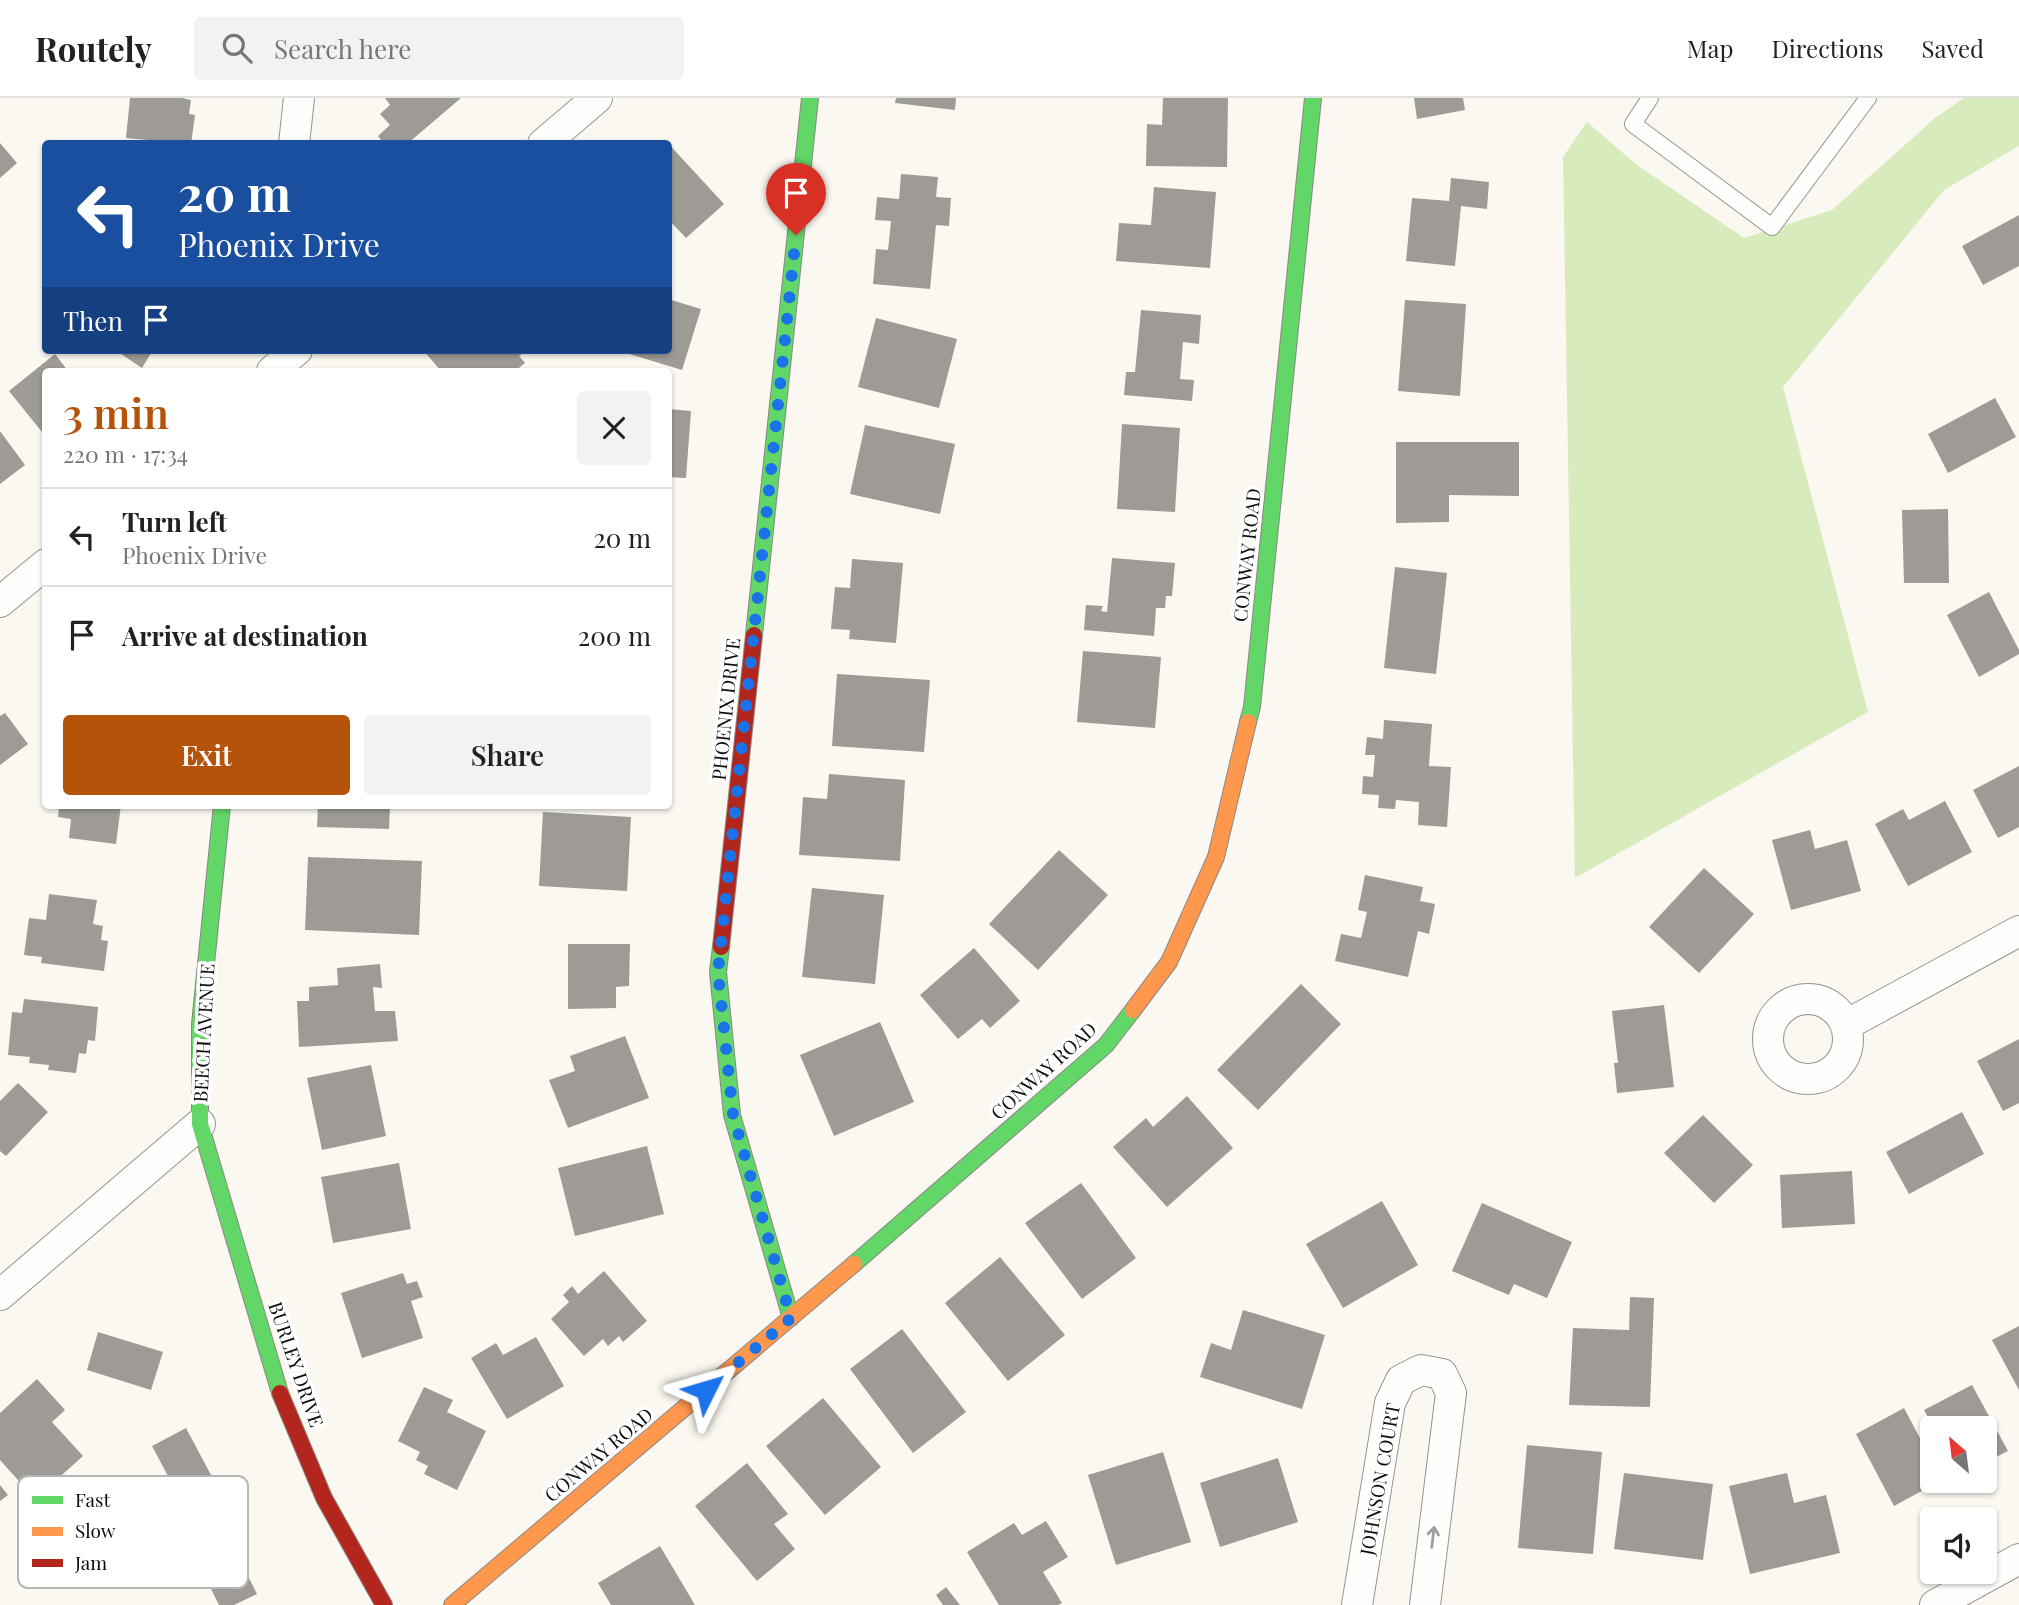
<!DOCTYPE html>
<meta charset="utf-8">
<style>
body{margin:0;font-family:"Playfair Display",serif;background:#f2f2f2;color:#222;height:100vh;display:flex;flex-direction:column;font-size:26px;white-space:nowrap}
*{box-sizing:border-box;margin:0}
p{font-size:23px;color:#767676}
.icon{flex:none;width:38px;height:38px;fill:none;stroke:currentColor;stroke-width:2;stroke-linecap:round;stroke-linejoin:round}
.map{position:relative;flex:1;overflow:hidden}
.drawer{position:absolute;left:42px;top:270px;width:630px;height:441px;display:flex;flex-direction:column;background:#fff;border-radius:7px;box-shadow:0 2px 5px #0004}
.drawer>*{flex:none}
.banner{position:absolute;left:42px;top:42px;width:630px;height:214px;border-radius:7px;box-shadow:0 2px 5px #0004;background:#1a4fa0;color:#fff;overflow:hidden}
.needle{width:46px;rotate:332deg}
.tools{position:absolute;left:1920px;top:1318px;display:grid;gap:14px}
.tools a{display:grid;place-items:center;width:77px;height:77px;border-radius:7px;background:#fff;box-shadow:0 2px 5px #0004;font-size:35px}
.pin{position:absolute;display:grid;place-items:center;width:60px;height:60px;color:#fff;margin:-72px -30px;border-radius:50% 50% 50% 0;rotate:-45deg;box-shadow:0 0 7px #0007}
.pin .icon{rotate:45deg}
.me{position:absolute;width:77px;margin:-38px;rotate:50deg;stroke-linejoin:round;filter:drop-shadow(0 0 5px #0008)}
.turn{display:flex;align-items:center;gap:24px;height:147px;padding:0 21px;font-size:32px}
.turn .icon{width:91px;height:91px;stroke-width:2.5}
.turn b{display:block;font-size:49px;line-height:60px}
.then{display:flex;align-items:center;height:66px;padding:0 21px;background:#0003;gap:14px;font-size:26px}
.round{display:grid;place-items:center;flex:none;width:74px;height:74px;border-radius:7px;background:#f2f2f2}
.overview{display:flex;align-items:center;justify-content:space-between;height:119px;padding:0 21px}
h1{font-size:42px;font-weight:600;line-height:52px;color:#b45309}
.action{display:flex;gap:14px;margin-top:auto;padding:14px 21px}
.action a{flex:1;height:80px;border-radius:7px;background:#b45309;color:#fff;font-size:28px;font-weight:600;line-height:80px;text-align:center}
.action a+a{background:#f2f2f2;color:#222}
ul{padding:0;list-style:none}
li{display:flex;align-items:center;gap:21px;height:98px;padding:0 21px;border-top:2px solid #e0e0e0}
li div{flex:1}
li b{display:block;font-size:26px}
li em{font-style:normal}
header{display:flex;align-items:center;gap:42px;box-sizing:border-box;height:98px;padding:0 35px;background:#fff;border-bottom:2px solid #e0e0e0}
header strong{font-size:33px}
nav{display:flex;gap:38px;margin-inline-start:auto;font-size:24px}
.search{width:490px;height:63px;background:#f2f2f2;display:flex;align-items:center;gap:18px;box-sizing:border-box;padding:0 24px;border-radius:7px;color:#767676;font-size:26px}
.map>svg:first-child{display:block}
</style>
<header>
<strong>Routely</strong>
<div class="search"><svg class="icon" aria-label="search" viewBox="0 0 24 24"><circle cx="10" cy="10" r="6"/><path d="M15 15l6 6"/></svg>Search here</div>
<nav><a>Map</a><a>Directions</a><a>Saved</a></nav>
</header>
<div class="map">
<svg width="2019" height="1507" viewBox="0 0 2019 1507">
<rect width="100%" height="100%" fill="#fbf8f1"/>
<path fill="#d7ebbc" d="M1964,0H2019V48L1944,92L1783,289L1868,614L1575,780L1563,59L1587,24L1637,67L1744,140L1832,112L1935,20Z"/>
<path fill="#9e9b97" d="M130,0H182L191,2L189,16L195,17L191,46L126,40Z
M385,0H461L407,46H384L378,38L390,27L380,16L390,7Z
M896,0H956L955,12L895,5Z
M1163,0H1228L1227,69L1146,68L1147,26L1162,27Z
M1414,0H1463L1465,12L1417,21Z
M665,42L724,106L686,140L668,121V46H662Z
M0,45L17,65L0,80Z
M901,76L938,79L936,99L951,100L949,128L936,127L930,191L873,186L876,151L888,152L891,123L875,122L877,99L899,101Z
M1451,80L1489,84L1487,111L1461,108L1455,168L1406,163L1412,100L1449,103Z
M1154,89L1216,94L1210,170L1116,163L1119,125L1151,127Z
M2019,117V168L1983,187L1962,148Z
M668,201L701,211L682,272L626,255L627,252H668Z
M1405,202L1466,206L1460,298L1398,293Z
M1141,212L1201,217L1199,246L1183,244L1180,281L1194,282L1192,303L1124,297L1126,274H1135Z
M876,220L957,241L939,310L858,289Z
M115,252H153L142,270Z
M423,252H527L519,258L525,265L515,273H441Z
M55,256L68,273H46V339L9,293Z
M1995,300L2016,339L1948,375L1928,336Z
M668,311L691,313L686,380L668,379Z
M1122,326L1180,330L1175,414L1117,411Z
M865,327L955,346L940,416L850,396Z
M0,333L25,367L0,386Z
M1396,344H1519V398L1449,397V424L1396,425Z
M1948,411L1949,485H1904L1902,412Z
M1112,460L1175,465L1172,498H1166L1165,510H1156L1154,538L1084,532L1086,507L1103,508L1101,513L1107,514Z
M852,461L903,465L896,545L849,541L850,532L831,531L835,489L850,490Z
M1395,469L1447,475L1436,576L1384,570Z
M1989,494L2019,552V556L1979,579L1947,517Z
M1083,553L1161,559L1155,630L1077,624Z
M837,576L930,582L924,654L832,648Z
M5,615L28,646L0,667V618Z
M1384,622L1432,626L1429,668L1451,669L1447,729L1418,727L1419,704L1396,702L1395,711L1378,710L1379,697L1362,696L1363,678L1373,679L1375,657H1365L1367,639L1383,641Z
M2019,668V729L1998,740L1973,692Z
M829,676L905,682L900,763L799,757L803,699L827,701Z
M1945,703L1972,754L1908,788L1875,726L1903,711L1909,722Z
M72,707H121L116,746L69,740L71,721L58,719L59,708L72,709Z
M318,707H390L389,731L317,729Z
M543,714L631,719L627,793L539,788Z
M1810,732L1815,751L1847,742L1861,793L1791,812L1772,742Z
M1059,752L1108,797L1038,872L989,826Z
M308,759L422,763L419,837L305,832Z
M1704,770L1754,816L1699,875L1649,829Z
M1365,777L1423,789L1420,803L1435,806L1429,836L1418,833L1408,879L1335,863L1341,836L1361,840L1367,814L1358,812Z
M812,790L884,797L875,886L802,879Z
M49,796L97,802L93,826L103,828L101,842L108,843L104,873L41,865L42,859L24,857L29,820L46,822Z
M568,846H630L629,888L616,889V910L568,911Z
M974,850L1020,903L990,930L982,921L958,941L920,897Z
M380,866L382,890L373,889L375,913H395L398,943L299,949L297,903H309V889L338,887L337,870Z
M1301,886L1341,926L1258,1012L1217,972Z
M24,901L98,909L95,943L88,942L86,956L79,955L76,975L48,972L49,967L29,965L30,959L8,957L12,914L22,915Z
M1664,907L1674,989L1617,995L1614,965H1618L1612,913Z
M880,924L914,1004L834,1038L800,957Z
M625,938L649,1000L568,1030L549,982L575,973L570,958Z
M2019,941V1005L2003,1013L1977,963Z
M371,967L386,1038L322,1052L307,980Z
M18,985L48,1014L6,1058L0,1053V1003Z
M1187,998L1233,1050L1167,1109L1113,1049L1146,1020L1153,1029Z
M1962,1014L1984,1056L1909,1096L1886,1054Z
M1703,1017L1753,1067L1714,1105L1664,1055Z
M647,1048L664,1116L575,1138L558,1070Z
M399,1065L411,1131L333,1145L321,1079Z
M1852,1073L1855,1126L1782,1130L1780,1077Z
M1081,1085L1136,1160L1082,1201L1025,1125Z
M1382,1103L1418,1167L1343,1210L1306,1146Z
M1482,1105L1572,1144L1547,1200L1514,1186L1509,1197L1452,1173Z
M1000,1159L1065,1237L1008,1283L945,1205Z
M604,1173L647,1223L623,1244L619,1238L608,1248L603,1241L584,1258L551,1221L569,1204L563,1197L572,1188L578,1196Z
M403,1175L407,1186L417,1183L423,1199L411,1203L423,1240L362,1260L341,1195Z
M1630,1199L1654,1200L1650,1309L1569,1307L1573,1230L1629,1232Z
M1243,1212L1325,1237L1302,1311L1200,1279L1211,1245L1231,1252Z
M2019,1228V1292L1992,1242Z
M902,1231L966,1314L913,1355L850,1271Z
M98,1234L163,1254L151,1292L87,1272Z
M536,1239L564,1288L507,1321L471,1260L496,1245L503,1257Z
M37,1281L65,1312L52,1324L83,1358L35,1401L0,1362V1315Z
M1972,1287L2008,1353L1984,1365V1330H1934L1924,1312Z
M424,1289L453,1302L447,1314L486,1333L457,1392L424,1376L428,1368L416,1362L420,1354L398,1343Z
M823,1300L881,1369L825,1417L766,1348Z
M1904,1310L1932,1363V1382H1942L1894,1408L1856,1336Z
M186,1330L219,1392L185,1410L152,1348Z
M1527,1347L1602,1354L1593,1456L1518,1450Z
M1163,1354L1191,1444L1116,1467L1088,1377Z
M1278,1360L1298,1424L1220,1449L1200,1385Z
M747,1365L788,1416L774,1426L795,1451L757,1483L695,1408Z
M1624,1375L1713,1386L1703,1462L1614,1451Z
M1787,1375L1794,1405L1826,1397L1840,1455L1750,1476L1729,1388Z
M0,1387L8,1397L0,1403Z
M1046,1423L1068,1459L1043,1474L1062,1505L1058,1507H999L967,1454L1014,1425L1022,1437Z
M232,1446L257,1496L234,1507H219L197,1463Z
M660,1448L695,1507H611L598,1485Z
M946,1489L960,1507H943L936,1497Z"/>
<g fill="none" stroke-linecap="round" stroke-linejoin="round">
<defs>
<path id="lane" d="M1650,0L1633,26L1772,129L1868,0"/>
<path id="street" d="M294,46L299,0
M543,46L597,0
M272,273L297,252
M0,504L46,466
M1768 941a40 40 0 1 1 80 0a40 40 0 1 1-80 0Z
M1846,927L2019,833
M0,1197L200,1026
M1357,1507L1390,1305L1401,1282L1421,1272L1442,1276L1451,1295L1425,1507
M1935,1507L2019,1461"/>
<path id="fast" d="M754,537L810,0
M1248,624L1252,609L1313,0
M222,707L200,926V1026L280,1295
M721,849L718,874L732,1017L791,1220
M854,1166L1106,947L1133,912"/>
<path id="slow" d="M1133,912L1169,864L1216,759L1248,624
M452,1507L854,1166"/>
<path id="jam" d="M721,849L754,537
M280,1295L324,1400L384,1507"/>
</defs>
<use href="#lane" stroke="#949390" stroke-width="18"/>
<use href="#street" stroke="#949390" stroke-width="32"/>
<use href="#fast" stroke="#8b8986" stroke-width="18"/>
<use href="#slow" stroke="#8b8986" stroke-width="18"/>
<use href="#jam" stroke="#8b8986" stroke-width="18"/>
<use href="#lane" stroke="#fefefd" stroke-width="16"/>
<use href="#street" stroke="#fefefd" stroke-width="30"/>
<use href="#fast" stroke="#63d668" stroke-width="16"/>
<use href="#slow" stroke="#ff974d" stroke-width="16"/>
<use href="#jam" stroke="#b3261e" stroke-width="16"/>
</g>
<defs><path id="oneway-shaft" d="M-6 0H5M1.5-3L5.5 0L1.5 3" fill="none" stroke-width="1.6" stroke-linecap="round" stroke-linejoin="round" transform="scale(1.75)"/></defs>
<use stroke="#9e9e9d" href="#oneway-shaft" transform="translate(1433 1439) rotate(-83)"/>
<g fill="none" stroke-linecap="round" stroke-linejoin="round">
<path stroke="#1a73e8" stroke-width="12" stroke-dasharray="0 21.6" d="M706,1292L791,1220L733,1017L718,874L796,137"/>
</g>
<g text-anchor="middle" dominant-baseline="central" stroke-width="7" stroke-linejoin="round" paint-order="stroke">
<g font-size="19" fill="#0d0d0d" stroke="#fff">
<text transform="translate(1246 457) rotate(-84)">CONWAY ROAD</text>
<text transform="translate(725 611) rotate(-84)">PHOENIX DRIVE</text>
<text transform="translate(203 935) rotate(-87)">BEECH AVENUE</text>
<text transform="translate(1043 972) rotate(-42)">CONWAY ROAD</text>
<text transform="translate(297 1266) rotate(71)">BURLEY DRIVE</text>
<text transform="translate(598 1356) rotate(-40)">CONWAY ROAD</text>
<text transform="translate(1379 1381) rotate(-80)">JOHNSON COURT</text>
</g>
</g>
<rect x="18" y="1378" width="230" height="112" rx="10" fill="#fff" stroke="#b6b6b6" stroke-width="2"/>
<rect x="32" y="1398" width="31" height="8" fill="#63d668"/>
<rect x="32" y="1429" width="31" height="9" fill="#ff974d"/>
<rect x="32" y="1461" width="31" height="8" fill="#b3261e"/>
<g font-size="19" fill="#0d0d0d">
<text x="75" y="1409">Fast</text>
<text x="75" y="1440">Slow</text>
<text x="75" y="1472">Jam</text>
</g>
</svg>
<div class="tools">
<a><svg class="needle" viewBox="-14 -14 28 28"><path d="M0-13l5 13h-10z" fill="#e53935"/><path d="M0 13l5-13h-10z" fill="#767676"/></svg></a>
<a><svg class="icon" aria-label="sound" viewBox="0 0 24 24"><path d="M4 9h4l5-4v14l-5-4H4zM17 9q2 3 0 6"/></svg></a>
</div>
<div class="pin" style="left:796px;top:137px;background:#d93025"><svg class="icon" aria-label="arrive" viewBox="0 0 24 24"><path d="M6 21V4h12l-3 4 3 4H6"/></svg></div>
<svg class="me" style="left:706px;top:1292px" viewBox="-20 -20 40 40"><path d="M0-17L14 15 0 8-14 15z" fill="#1a73e8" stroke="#fff" stroke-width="4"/></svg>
<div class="banner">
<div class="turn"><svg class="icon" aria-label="left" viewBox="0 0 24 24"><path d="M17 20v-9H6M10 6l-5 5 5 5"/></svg><div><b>20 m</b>Phoenix Drive</div></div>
<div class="then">Then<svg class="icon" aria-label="arrive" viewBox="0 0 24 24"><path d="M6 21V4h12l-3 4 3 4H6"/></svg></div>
</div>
<section class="drawer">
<div class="overview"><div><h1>3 min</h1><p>220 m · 17:34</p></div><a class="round"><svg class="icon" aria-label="close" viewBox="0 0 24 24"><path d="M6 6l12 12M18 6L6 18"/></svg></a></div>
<ul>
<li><svg class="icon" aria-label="left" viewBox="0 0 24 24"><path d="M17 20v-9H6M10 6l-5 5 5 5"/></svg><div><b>Turn left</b><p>Phoenix Drive</p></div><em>20 m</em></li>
<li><svg class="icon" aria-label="arrive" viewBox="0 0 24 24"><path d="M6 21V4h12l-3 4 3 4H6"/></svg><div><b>Arrive at destination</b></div><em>200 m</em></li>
</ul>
<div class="action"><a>Exit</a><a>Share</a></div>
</section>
</div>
